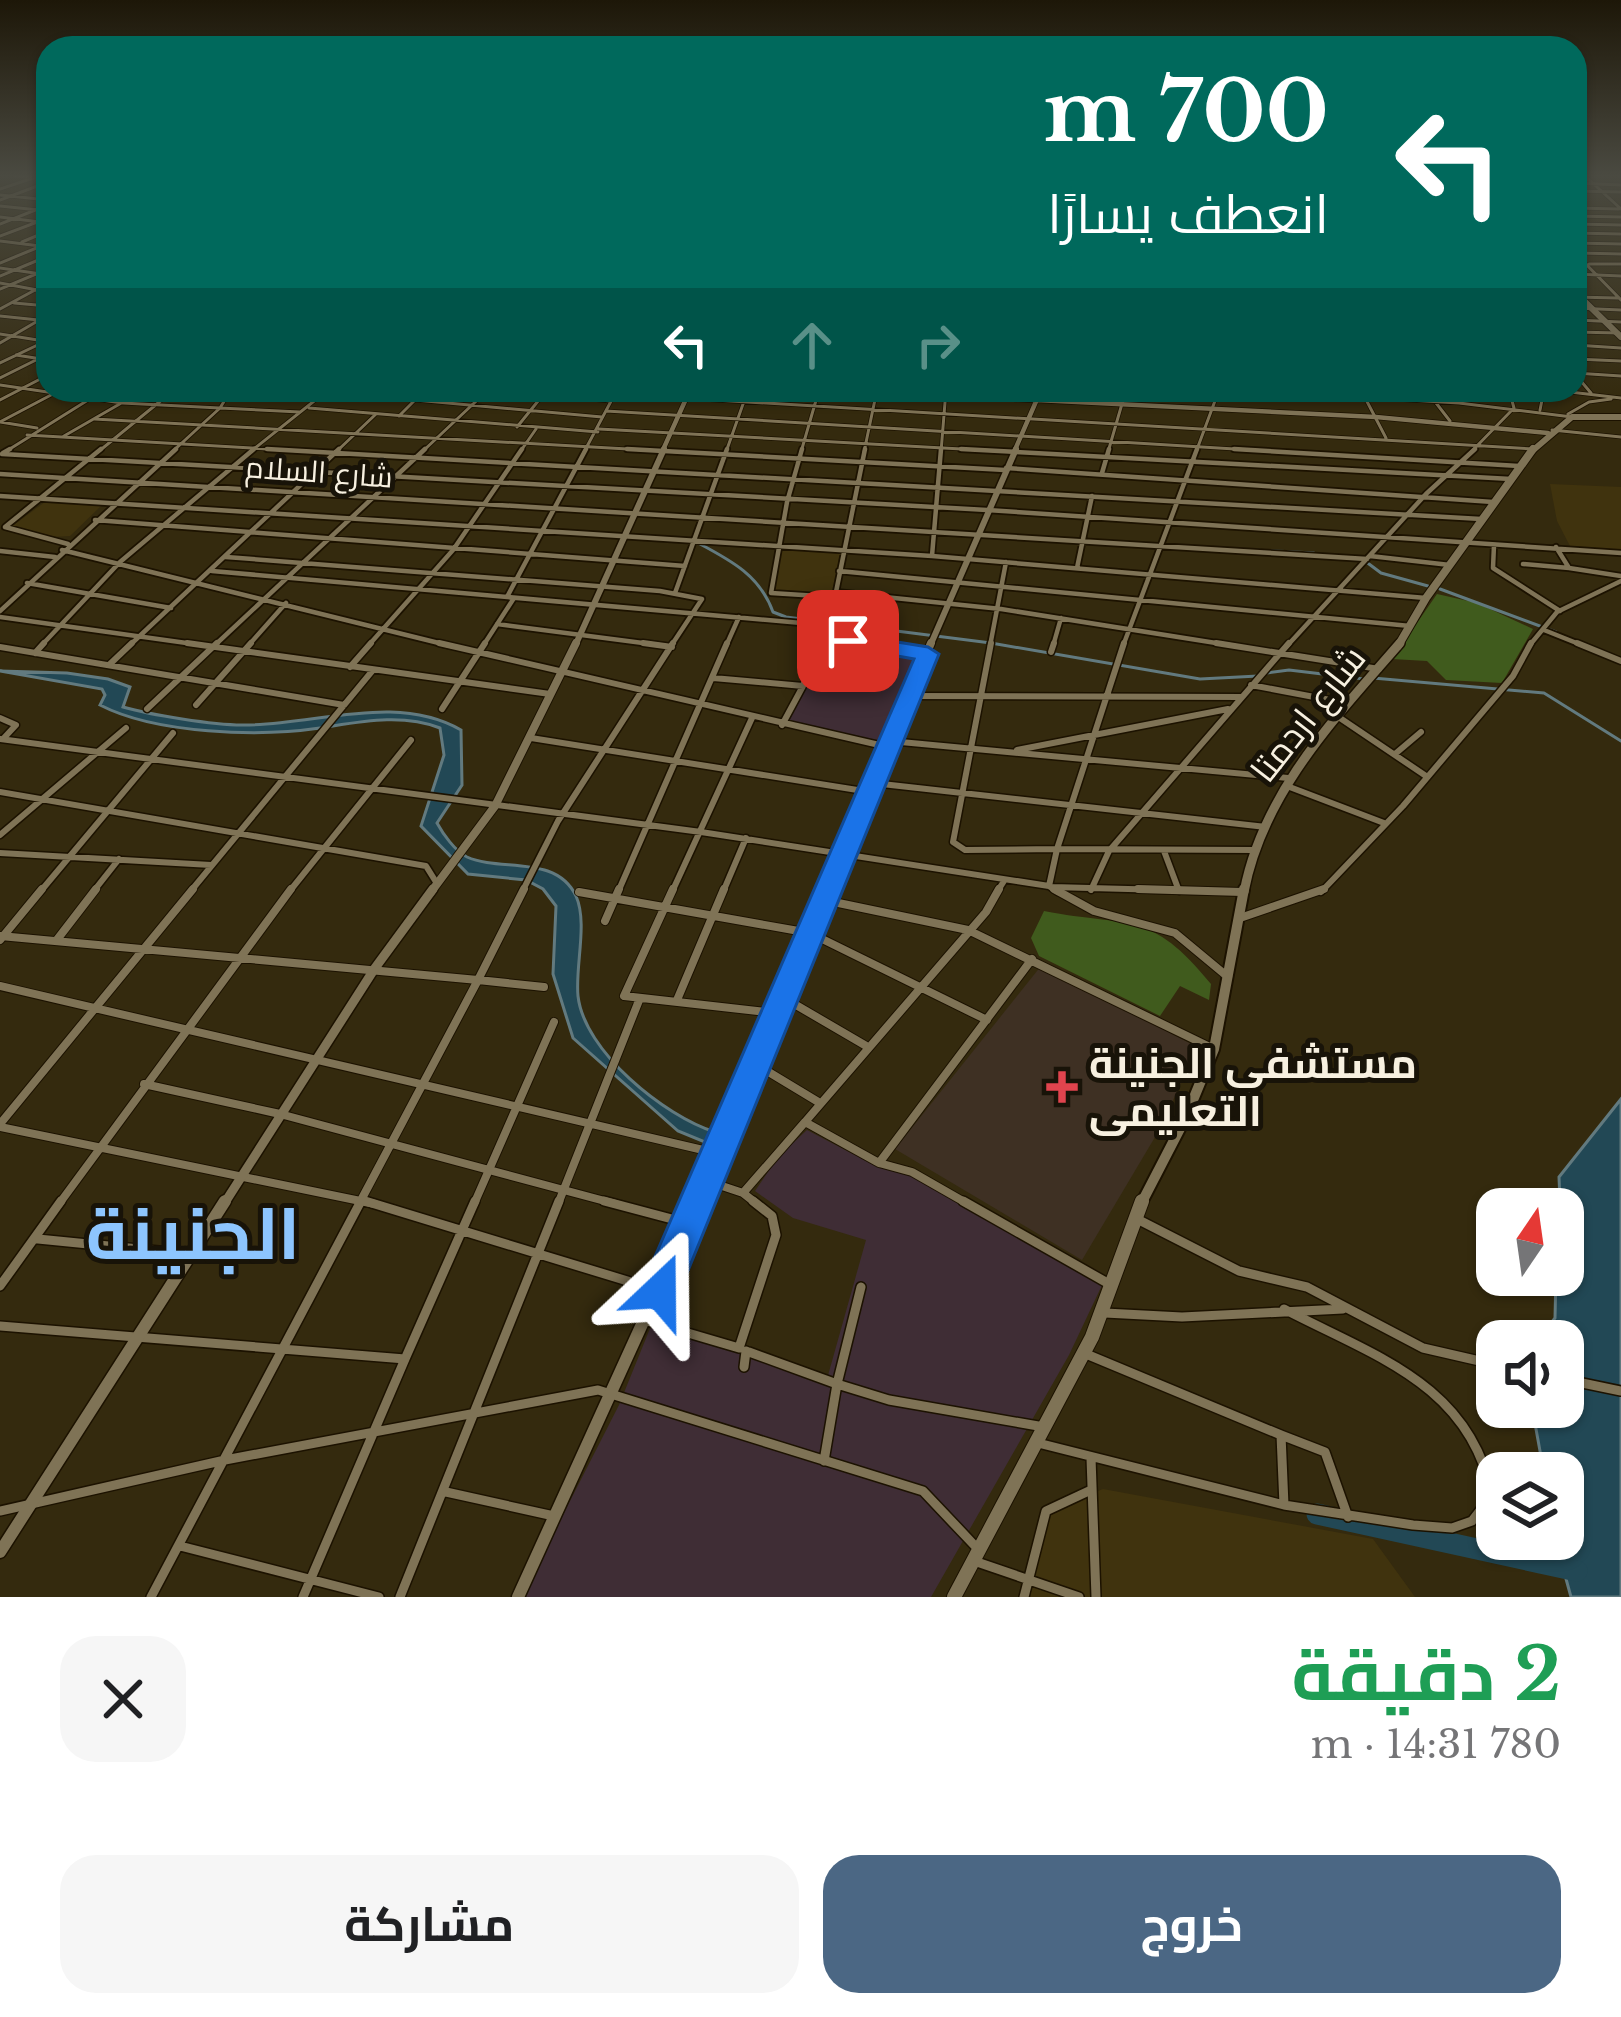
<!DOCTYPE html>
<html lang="ar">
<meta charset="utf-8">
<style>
body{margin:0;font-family:"Libre Baskerville",Cairo,serif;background:#f6f6f6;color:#202124;direction:rtl;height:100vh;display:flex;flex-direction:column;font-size:45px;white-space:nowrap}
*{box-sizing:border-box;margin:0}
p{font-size:39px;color:#757577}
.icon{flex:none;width:66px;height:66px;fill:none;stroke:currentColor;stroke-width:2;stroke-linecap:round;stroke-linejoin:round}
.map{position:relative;height:1597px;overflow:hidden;direction:ltr}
.panel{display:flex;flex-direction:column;background:#fff;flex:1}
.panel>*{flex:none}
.guide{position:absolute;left:36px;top:36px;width:1551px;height:366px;border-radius:36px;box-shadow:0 3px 9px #0004;direction:rtl;background:#00695c;color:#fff;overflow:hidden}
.needle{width:78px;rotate:13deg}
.controls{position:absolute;left:1476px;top:1188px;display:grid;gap:24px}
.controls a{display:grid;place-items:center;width:108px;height:108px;border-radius:24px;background:#fff;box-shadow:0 3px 9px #0004;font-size:60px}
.pin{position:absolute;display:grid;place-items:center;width:102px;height:102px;color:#fff;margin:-51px;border-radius:24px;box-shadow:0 6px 18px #0006}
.me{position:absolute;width:132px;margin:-66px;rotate:23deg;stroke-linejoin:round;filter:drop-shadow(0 0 9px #0008)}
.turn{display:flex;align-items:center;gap:42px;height:252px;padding:0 60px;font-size:54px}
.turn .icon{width:156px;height:156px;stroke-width:2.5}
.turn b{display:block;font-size:84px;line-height:102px}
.lanes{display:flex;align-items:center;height:114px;padding:0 60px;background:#0003;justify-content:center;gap:60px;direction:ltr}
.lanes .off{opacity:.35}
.round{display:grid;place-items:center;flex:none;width:126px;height:126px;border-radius:36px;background:#f6f6f6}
.headline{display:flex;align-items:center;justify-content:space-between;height:204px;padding:0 60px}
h1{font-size:72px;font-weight:700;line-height:90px;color:#1e9e55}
.action{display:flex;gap:24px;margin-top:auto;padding:24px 60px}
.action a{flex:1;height:138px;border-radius:36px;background:#4b6784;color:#fff;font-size:48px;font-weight:700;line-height:138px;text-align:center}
.action a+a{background:#f6f6f6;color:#202124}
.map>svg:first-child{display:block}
</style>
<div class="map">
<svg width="1621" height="1597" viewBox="0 0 1621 1597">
<rect width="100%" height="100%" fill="#342a0e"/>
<path fill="#3f2d35" d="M828,639L921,654L884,742L784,724Z
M807,1130L870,1163L916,1177L1103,1283L1069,1355L931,1597H521L619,1405L651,1326L827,1379L866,1240L793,1218L755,1191L778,1157Z"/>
<path fill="#40330e" d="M1550,484L1621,487V550L1570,546L1557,521Z
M45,502L101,506L70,536L50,537L11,527Z
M780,548L841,550L831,596L773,592Z
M1103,1489L1373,1539L1415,1597H1020L1048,1512Z"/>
<path fill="#3e3023" d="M1041,966L1197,1047L1161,1127L1082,1260L895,1149Z"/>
<path fill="#405b1d" d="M1437,594L1477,603L1533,629L1502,683L1446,680L1427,661L1392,659Z
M1044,911C1131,928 1150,909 1211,984L1209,1000L1180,986L1160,1016L1039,956L1031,938Z"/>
<path fill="#224855" stroke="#627a7f" stroke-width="3" d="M0,671L67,673L108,679L130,687L123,707C151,715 213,725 242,725C314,726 395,692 461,730L462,785L437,823C443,834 455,851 467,857C501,872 556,854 576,896C588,923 575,966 578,996C584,1051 664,1116 715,1132L712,1145L678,1131L573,1038L553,974L556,906L543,889L526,880L468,874L421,826L444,755L440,728C401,713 360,722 320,728C259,737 156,734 100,705L105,695L102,689Z
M1621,1099V1597H1571L1555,1539H1563V1473H1544L1532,1407H1563V1341H1537L1555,1318L1556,1275H1563L1559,1177Z"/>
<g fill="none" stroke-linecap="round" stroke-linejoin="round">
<path stroke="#627a7f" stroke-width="3" d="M700,544C732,561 760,576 773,612L786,617L991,643L1200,679L1258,676
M1252,550L1314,553
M1365,561L1381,573L1428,586
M1440,589L1556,632
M1267,673L1289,670L1364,679
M1373,678L1544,693L1621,741"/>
<path stroke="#224855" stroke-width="21" d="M1317,1514L1577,1571"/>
<defs>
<path id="minor-far4" d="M14,176L48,179
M1585,176L1621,209
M1575,183L1621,185
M0,189L33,178
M1575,191L1621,192
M0,195L48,200
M0,200L48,182
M1575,200H1582
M0,206L48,211
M1575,208L1619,209
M1575,216L1621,217
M0,217L48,223
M0,224L48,205
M1576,224L1621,225
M1575,233L1620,234
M0,236L48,218
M0,241L48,247
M22,242L48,231
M1575,243L1621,244
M1575,253L1621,300
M1579,253L1621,254
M0,263L39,247
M1589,264H1621
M0,268L48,275
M1575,274L1621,276
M0,276L48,256
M0,283L48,292
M0,289L48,269
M1575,297L1617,298
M14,303L48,306
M1575,308L1621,310
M0,309L48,283
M0,316L48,321
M1575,320L1621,322
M1575,332L1619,333
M0,334L44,341
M0,343L48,315
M1575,345L1621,348
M16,355L48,360
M1575,359L1621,361
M0,363L46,341
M1575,373L1621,376
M1575,374L1591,393
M0,378L38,359
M0,385L122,403L220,408L231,390
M176,390L232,394
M489,390L611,401
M1242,390L1459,403L1572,417
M1361,390L1386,438
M1426,390L1450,421
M1553,390L1621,398
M327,393L415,400L399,416
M615,394L1533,449
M0,400L48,375
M415,400L602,417
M309,408L598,432
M1540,410L1544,390
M606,411L1284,452
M1568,414L1589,402L1611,399
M94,419L681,452
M0,422L51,395
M0,422L37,428
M517,427L547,390
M599,429L1016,452
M1552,430L1621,437
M27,435L319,452
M64,436L144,390
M5,452L104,390
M98,452L174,390
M172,452L220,408L300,412
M250,452L328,390
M336,452L376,414
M422,452L488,390
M520,452L536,429
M584,452L617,390
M726,452L748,390
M801,452L819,390
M864,452L877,390
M941,452L946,390
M1108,452L1126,390
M1196,452L1219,390
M1471,452L1514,408L1509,390"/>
<path id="minor-far3" d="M267,449L1481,519
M627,449L1005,470
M802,449L787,502L771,593L834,597
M961,449L1511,479
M1234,449L1519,466
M3,453L10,449
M2,454L987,510L1621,553
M1006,468L1493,502
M1102,473L1109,449
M0,474L1367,559
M0,496L932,556L1426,598
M95,520L685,566
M68,544L5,527L101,449
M1494,545L1493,568L1560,611
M1556,547L1569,568L1621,576
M62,550L451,646
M0,551L55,557
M932,556L941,449
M1370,556L1450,565
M226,557L660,591L702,599L671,646
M1523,564L1569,568
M1077,568L1092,496
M212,571L824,625
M839,571L1410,626
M27,583L171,608
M836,592L1001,609L1235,646
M675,593L727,449
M507,597L586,449
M0,611L176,449
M0,617L208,646
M497,624L666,646
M1544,630L1584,646
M822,637L878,646
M41,646L120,562L254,449
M129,646L339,449
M214,646L425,449
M248,646L286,603
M368,646L453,550L522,449
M483,646L514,598
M726,646L739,617
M817,646L836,592L865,449
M990,646L1006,562
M1053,646L1061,618
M1123,646L1197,449
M1287,646L1426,494L1475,449
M1529,646L1557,612L1621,581"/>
<path id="minor-far2" d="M187,643L550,694
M439,643L888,747
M643,643L672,647
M859,643L925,654
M1124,643L1057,849L1255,850
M1216,643L1379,669
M1577,643L1621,661
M0,647L344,705
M1051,652L1054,643
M35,653L44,643
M110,664L132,643
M350,667L371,643
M713,678L803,686L818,643
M1251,685L1346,703
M910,696L1242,697
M196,705L251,643
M147,709L217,643
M442,709L485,643
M1337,716L1426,776
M0,718L16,725L3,739
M782,725L803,686
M531,738L870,792
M0,739L701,832L1049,886L1057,849L965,850L953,842L991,643
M890,741L1288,778
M1017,750L1228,709
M1395,754L1421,732
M873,783L1266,827
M1287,786L1384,823
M0,792L426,866L436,882
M0,835L126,728
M1164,851L1179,891
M0,853L211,865
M1049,886L1058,892
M1052,887L1242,892
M1091,890L1109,851L1289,643
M40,892L173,733
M93,892L119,859
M190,892L373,670
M289,892L411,740
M522,892L558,821L673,643
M618,892L727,643
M672,892L752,718
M723,892L746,838
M997,892L1004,881
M1321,892L1403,806L1513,676L1531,643"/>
<path id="minor-far1" d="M524,889L478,980L544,987
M673,889L624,996L776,1013
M1054,889L1094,911L1175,933L1228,977
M1138,889L1242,892
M579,892L810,933L987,1020
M824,900L968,930L1214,1049
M1240,918L1324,889
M605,921L619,889
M0,936L478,980L359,1204
M0,940L42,889
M56,941L96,889
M0,986L716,1153
M784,998L868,1047
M677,1000L724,889
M757,1065L820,1103
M144,1084L280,1114L616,1204
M805,1122L986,912L999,889
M0,1124L193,889
M0,1127L375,1204
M707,1181L743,1193
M59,1204L291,889
M474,1204L554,1022
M558,1204L640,998
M757,1204L743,1193L805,1122L879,1163
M968,1204L912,1172L879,1163L1032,959"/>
<path id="minor" d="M365,1201L657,1290
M604,1201L687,1223
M963,1201L1111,1285
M1137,1219L1239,1271L1307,1287L1423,1348L1497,1365
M38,1239L189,1254
M0,1286L61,1201
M1105,1313L1182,1317L1343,1309
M647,1321L739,1348L776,1235L772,1216L753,1201
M0,1326L405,1359L475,1201
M749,1352L837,1384L861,1287
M1086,1354L1281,1435
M744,1367L746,1351
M1563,1379L1621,1391
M1038,1443L1284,1505L1413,1525L1452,1528L1472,1521L1492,1495C1470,1384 1374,1356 1284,1309
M1091,1458L1096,1597
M824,1461L837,1384L889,1400L1044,1427
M446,1492L554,1516
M1284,1505L1281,1435L1325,1452L1348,1517
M0,1511L225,1460L598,1390L923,1491L976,1547
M180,1546L379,1597
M974,1561L1079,1597
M151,1597L361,1201
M303,1597L405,1359
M400,1597L559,1201
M1024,1597L1046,1511L1091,1490"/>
<path id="tertiary-far4" d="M835,390L1376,417L1548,433
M662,452L690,390
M1014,452L1041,390"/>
<path id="tertiary-far3" d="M575,646L664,449
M930,646L1016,449"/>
<path id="tertiary-far2" d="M431,892L495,806L576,643
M825,892L931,643"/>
<path id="tertiary-far1" d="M224,1204L375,968L433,889
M697,1204L826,889"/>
<path id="tertiary" d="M0,1552L225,1201
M518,1597L698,1201"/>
<path id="secondary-far5" d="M1575,292L1582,298"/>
<path id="secondary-far4" d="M1578,295L1621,337
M1531,452L1572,417H1621"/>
<path id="secondary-far3" d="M1398,646L1426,598L1533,449"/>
<path id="secondary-far2" d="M1244,892C1263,792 1336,717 1400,643"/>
<path id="secondary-far1" d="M1141,1204L1186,1117L1214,1049L1244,889"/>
<path id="secondary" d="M954,1597L1092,1337L1142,1201"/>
</defs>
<use href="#minor-far4" stroke="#1c1200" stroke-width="4.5"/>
<use href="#minor-far3" stroke="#1c1200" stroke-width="8"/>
<use href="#minor-far2" stroke="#1c1200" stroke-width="9"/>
<use href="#minor-far1" stroke="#1c1200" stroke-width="10"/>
<use href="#minor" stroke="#1c1200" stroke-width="12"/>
<use href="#tertiary-far4" stroke="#1c1200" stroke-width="6"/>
<use href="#tertiary-far3" stroke="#1c1200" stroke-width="9"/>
<use href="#tertiary-far2" stroke="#1c1200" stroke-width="10"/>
<use href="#tertiary-far1" stroke="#1c1200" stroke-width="12"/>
<use href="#tertiary" stroke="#1c1200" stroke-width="15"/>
<use href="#secondary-far5" stroke="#1c1200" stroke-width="6"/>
<use href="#secondary-far4" stroke="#1c1200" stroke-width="8"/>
<use href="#secondary-far3" stroke="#1c1200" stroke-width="10"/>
<use href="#secondary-far2" stroke="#1c1200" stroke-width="12"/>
<use href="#secondary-far1" stroke="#1c1200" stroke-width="14"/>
<use href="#secondary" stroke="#1c1200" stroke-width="16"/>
<use href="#minor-far4" stroke="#7f7356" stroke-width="3"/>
<use href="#minor-far3" stroke="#7f7356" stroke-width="4.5"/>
<use href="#minor-far2" stroke="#7f7356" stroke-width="6"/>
<use href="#minor-far1" stroke="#7f7356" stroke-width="8"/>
<use href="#minor" stroke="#7f7356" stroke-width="9"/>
<use href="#tertiary-far4" stroke="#7f7356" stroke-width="4.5"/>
<use href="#tertiary-far3" stroke="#7f7356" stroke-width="6"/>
<use href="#tertiary-far2" stroke="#7f7356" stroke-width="8"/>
<use href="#tertiary-far1" stroke="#7f7356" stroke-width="9"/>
<use href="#tertiary" stroke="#7f7356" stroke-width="12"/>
<use href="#secondary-far5" stroke="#7f7356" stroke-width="4.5"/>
<use href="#secondary-far4" stroke="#7f7356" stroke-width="6"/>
<use href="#secondary-far3" stroke="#7f7356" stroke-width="8"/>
<use href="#secondary-far2" stroke="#7f7356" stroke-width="9"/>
<use href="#secondary-far1" stroke="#7f7356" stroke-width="10"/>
<use href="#secondary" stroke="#7f7356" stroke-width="14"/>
</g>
<linearGradient id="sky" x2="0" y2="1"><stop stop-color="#1d1708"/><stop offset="0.44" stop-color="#4a4a41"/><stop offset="1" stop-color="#4a4a41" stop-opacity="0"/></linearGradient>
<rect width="1621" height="399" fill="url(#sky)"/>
<path fill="#1a73e8" stroke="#114b97" stroke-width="3" d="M848,634L928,647L939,654L674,1305L660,1310L646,1305L640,1291L914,659L840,646V636Z"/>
<path fill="#e0444e" stroke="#181308" stroke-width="4.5" d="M1056 1069h12v12h12v12h-12v12h-12v-12h-12v-12h12z"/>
<g text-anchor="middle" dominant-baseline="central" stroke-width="10" stroke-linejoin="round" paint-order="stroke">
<g font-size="30" fill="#f7f0e0" stroke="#181308">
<text transform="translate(319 472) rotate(4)">شارع السلام</text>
</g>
<g font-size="36" fill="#f7f0e0" stroke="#181308">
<text transform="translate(1308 714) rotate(-52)">شارع اردمتا</text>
</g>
<g font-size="42" font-weight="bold" fill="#f7f0e0" stroke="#181308" text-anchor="start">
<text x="1089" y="1063">مستشفي الجنينة<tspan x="1089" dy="48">التعليمى</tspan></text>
</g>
<g font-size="72" font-weight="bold" fill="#8dc5fe" stroke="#181308">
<text x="193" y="1233">الجنينة</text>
</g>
</g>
</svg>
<div class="controls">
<a><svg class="needle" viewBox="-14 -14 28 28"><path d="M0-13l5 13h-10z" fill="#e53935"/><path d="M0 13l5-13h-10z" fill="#757577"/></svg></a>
<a><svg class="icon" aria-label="sound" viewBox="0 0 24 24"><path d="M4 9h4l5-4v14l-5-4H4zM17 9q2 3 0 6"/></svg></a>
<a><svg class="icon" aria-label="layers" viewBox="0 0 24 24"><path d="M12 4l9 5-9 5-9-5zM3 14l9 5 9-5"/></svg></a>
</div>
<div class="pin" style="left:848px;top:641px;background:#d93025"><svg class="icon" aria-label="arrive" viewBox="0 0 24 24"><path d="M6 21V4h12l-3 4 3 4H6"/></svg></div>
<svg class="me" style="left:660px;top:1291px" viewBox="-20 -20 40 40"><path d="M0-17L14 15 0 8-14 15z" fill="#1a73e8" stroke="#fff" stroke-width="4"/></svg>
<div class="guide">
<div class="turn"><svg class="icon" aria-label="left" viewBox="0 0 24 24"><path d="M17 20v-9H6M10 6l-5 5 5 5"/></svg><div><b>700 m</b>انعطف يسارًا</div></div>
<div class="lanes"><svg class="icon" aria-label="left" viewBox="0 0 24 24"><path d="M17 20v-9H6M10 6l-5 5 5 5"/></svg><svg class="icon off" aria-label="ahead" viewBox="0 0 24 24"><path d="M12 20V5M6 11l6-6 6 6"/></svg><svg class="icon off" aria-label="right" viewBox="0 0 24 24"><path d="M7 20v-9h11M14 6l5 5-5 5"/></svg></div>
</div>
</div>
<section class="panel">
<div class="headline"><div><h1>2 دقيقة</h1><p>780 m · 14:31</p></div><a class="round"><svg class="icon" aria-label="close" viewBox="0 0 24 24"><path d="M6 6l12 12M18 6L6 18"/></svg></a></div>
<div class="action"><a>خروج</a><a>مشاركة</a></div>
</section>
